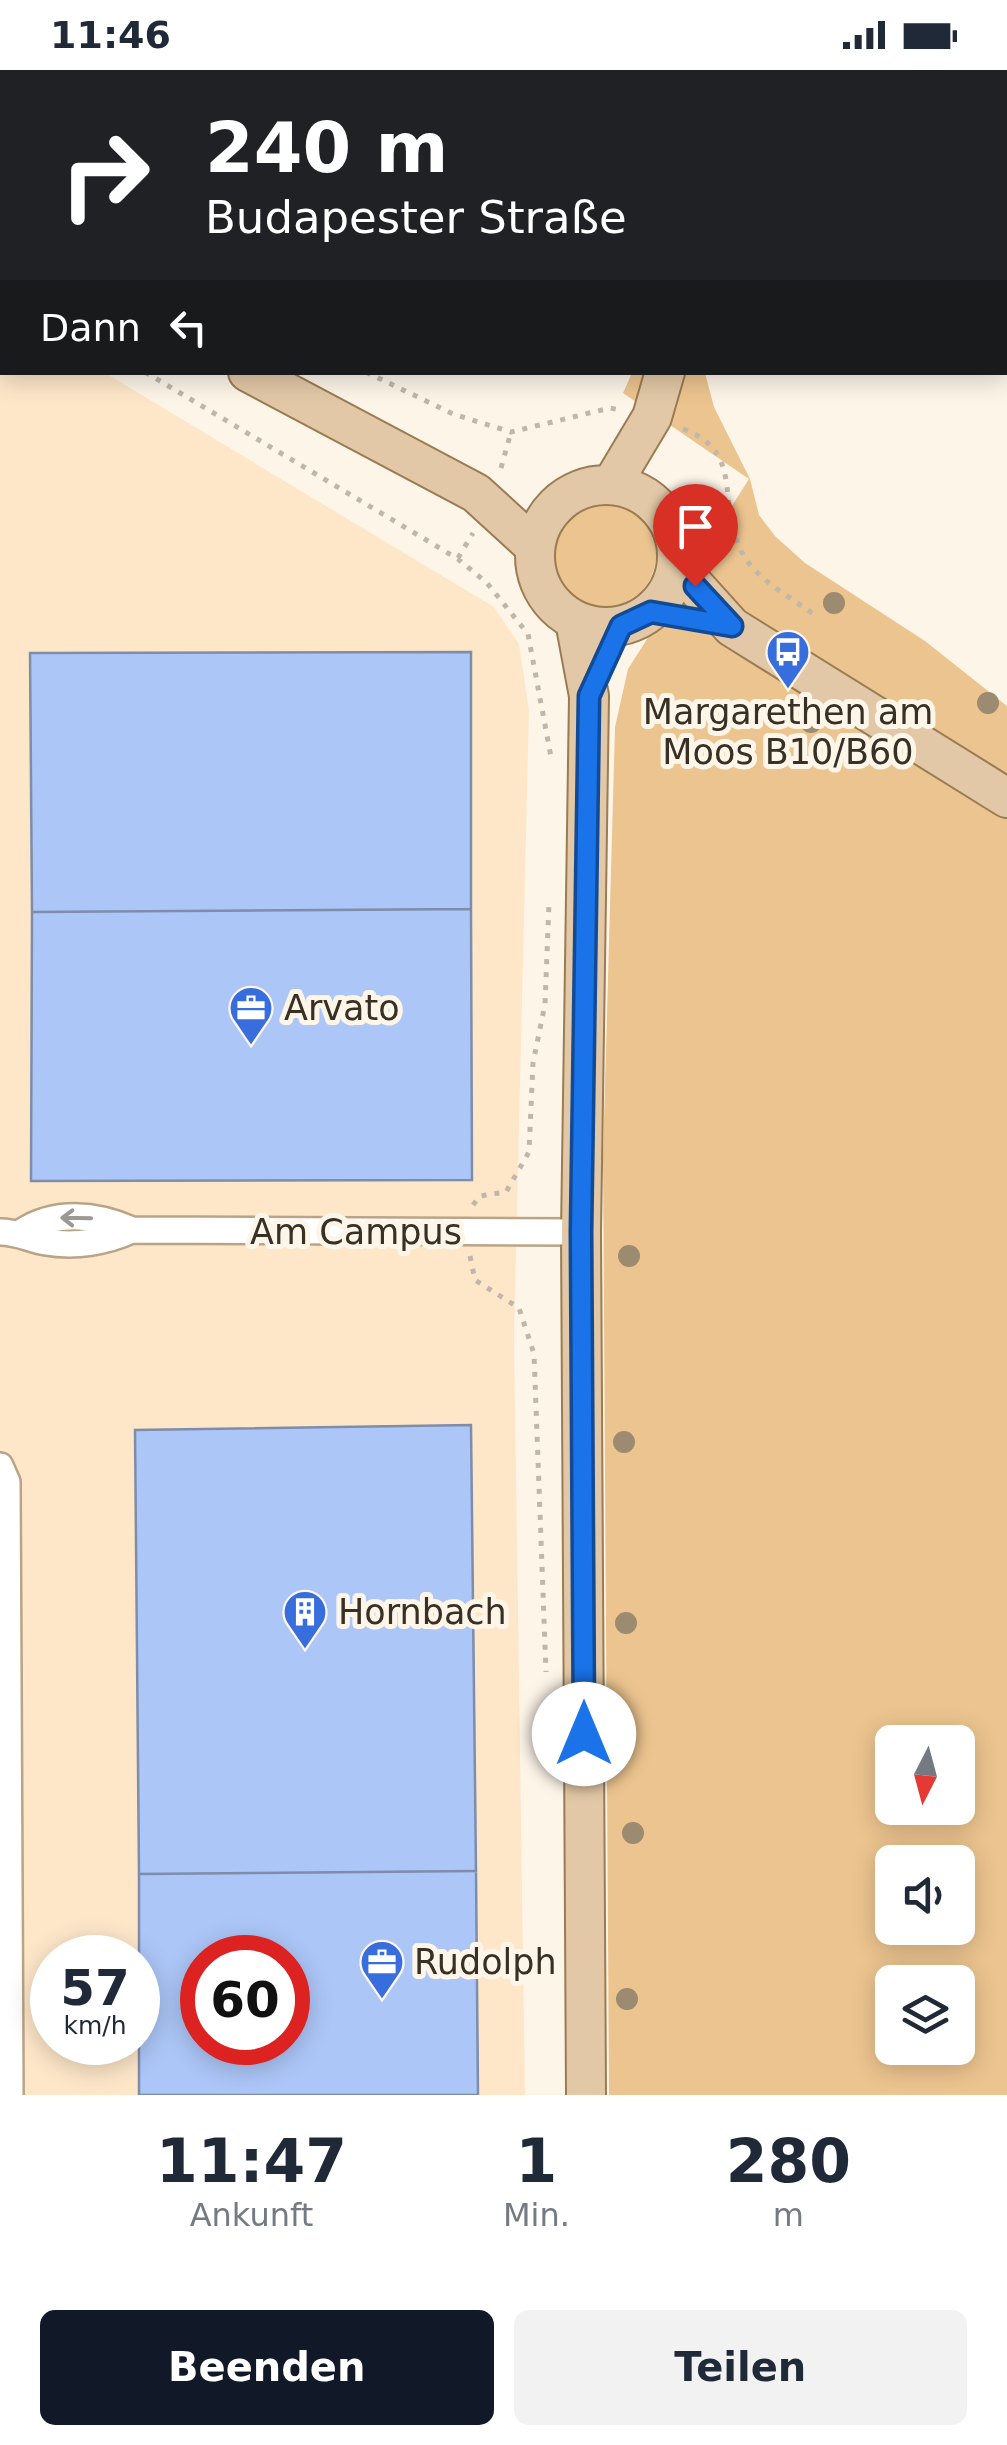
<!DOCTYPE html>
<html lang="de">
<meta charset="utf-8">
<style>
body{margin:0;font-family:"DejaVu Sans",sans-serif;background:#f2f2f3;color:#1f2937;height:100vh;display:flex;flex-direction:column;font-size:38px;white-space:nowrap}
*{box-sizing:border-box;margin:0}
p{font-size:32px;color:#747a83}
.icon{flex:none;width:55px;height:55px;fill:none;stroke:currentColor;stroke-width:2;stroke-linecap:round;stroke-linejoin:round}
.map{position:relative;height:2025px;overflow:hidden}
.drawer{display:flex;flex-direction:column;background:#fff;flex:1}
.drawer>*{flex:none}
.guide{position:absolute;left:0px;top:0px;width:1008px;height:305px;box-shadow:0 5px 25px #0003;background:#202124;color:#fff;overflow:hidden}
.needle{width:65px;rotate:186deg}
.controls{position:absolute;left:875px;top:1655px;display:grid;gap:20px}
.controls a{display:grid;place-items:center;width:100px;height:100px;border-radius:15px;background:#fff;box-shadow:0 5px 25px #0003;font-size:50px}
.speed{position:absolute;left:30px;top:1865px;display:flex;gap:20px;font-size:50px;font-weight:700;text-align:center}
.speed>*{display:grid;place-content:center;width:130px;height:130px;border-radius:50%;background:#fff;box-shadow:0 5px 25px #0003;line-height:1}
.speed small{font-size:25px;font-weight:400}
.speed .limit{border:15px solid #d22;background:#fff;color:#111}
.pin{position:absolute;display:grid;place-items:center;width:85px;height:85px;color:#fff;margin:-102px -42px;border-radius:50% 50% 50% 0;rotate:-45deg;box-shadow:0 0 10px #0007}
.pin .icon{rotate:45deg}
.me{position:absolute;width:110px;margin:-55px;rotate:0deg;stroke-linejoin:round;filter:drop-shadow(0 0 8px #0008)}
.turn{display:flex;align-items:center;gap:35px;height:210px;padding:0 40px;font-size:45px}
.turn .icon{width:130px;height:130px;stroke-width:2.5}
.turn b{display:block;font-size:70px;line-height:85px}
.then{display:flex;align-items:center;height:95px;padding:0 40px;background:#0003;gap:20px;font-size:38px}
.eta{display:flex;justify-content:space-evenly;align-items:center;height:170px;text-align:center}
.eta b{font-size:60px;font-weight:600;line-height:70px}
.primary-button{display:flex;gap:20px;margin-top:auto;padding:20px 40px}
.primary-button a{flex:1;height:115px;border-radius:15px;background:#111827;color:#fff;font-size:40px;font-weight:600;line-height:115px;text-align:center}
.primary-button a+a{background:#f2f2f3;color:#1f2937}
.status{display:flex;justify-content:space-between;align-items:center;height:70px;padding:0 50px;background:#fff;direction:ltr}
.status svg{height:28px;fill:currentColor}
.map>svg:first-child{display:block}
</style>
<div class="status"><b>11:46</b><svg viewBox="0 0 49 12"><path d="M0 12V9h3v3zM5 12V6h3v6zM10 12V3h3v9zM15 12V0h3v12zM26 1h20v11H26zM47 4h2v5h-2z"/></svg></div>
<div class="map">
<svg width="1007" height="2025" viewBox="0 0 1007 2025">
<rect width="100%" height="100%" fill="#fef5e9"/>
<path fill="#fee7c9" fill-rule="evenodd" d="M0,235L2,302L105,303L494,537L519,574L529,641L514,1265L525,2025H0ZM52,1888H138V1972H52ZM202,1888H288V1972H202Z"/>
<path fill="#ecc48f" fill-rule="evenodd" d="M632,303H705L714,337L750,409L759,445L775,466L805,493L925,571L1007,636V2025H609L603,1088L615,657L628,599L749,409L623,323ZM892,1672H958V1738H892ZM892,1792H958V1858H892ZM892,1912H958V1978H892Z
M552 485a52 52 0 1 1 104 0a52 52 0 1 1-104 0Z"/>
<path fill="#acc6f7" stroke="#7d8daa" stroke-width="2.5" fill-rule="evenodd" d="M471,582V839L32,842L30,583Z
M471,839L472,1110L31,1111L32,842Z
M471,1355L476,1801L139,1804L135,1360Z
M476,1801L478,2025H139V1804ZM202,1888H288V1972H202Z"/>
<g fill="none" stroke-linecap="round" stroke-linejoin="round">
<defs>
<path id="minor" d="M0,1162C18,1162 29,1169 46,1172C75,1177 106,1172 132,1160
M22,1162C55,1140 96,1144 132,1160L581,1162
M0,1396L7,1412L10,2025"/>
<path id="primary" d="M734,2L735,0
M0,164L2,165
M248,302L476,423L534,476
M612,414L652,347L665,302
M535 486a71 71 0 1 1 142 0a71 71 0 1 1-142 0Z
M677,496L732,557L1007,728
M575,551L589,626L581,1162L586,2025"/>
</defs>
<use href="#minor" stroke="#baa487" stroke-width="30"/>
<use href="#primary" stroke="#9a7b52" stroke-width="42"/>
<path stroke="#c0b7ab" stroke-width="5" stroke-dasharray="5 8" stroke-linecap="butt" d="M327,2V0
M0,109L2,111
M0,217L2,218
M145,302L458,489L487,513L528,564L551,687
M366,302L453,344L511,362L610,338L620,340
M683,359C750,383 711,440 748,492C763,513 795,530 816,546
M501,398L511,362
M458,488L473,463
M473,1135L480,1126L506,1122L529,1082L533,993L545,934L549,833
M470,1186L475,1210L519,1238L534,1284L546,1602"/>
<use href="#minor" stroke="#fff" stroke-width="25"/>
<use href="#primary" stroke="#e2c8a6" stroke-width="38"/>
</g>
<g fill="#9c8a71">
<circle cx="834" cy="533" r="11"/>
<circle cx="988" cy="633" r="11"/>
<circle cx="811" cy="652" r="11"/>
<circle cx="629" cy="1186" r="11"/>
<circle cx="624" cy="1372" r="11"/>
<circle cx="626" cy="1553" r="11"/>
<circle cx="633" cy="1763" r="11"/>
<circle cx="627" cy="1929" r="11"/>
</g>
<defs><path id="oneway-shaft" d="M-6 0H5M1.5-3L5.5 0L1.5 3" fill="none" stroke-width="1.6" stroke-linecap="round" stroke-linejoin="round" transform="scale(2.5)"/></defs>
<use stroke="#9c9892" href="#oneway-shaft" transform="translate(76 1148) rotate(-179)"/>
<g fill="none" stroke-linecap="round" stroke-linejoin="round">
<defs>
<path id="route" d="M584,1664L581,1162L589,626L621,556L651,542L732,556L695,516"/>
</defs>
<use href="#route" stroke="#114b97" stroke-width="25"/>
<use href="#route" stroke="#1a73e8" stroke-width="18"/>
</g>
<defs>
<symbol id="bus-pin" viewBox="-11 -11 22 30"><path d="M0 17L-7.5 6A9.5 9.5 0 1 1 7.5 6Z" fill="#376ddc" stroke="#fef5e9"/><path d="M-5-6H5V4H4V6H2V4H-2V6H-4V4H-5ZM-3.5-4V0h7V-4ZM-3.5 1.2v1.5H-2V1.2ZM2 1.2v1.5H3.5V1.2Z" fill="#fff"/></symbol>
<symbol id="office-pin" viewBox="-11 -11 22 30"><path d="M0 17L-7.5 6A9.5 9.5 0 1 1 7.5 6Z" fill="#376ddc" stroke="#fef5e9"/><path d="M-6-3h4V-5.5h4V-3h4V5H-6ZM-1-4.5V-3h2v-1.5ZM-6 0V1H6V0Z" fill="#fff"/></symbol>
<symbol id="building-pin" viewBox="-11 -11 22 30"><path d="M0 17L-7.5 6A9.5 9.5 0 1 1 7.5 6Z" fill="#376ddc" stroke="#fef5e9"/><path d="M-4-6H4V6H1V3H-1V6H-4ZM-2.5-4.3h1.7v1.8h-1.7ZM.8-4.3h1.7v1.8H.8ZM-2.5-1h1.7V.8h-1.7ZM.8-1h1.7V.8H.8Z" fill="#fff"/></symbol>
</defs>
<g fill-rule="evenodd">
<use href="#bus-pin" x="763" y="557" width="50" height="68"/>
<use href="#office-pin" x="226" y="913" width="50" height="68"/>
<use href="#building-pin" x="280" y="1517" width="50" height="68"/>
<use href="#office-pin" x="357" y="1867" width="50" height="68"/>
</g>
<g text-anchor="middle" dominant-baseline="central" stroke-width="10" stroke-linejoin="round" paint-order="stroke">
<g font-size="35" fill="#393025" stroke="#fef5e9" text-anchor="start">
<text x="788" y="642" text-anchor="middle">Margarethen am<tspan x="788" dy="40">Moos B10/B60</tspan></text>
<text x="284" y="938">Arvato</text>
<text x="338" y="1542">Hornbach</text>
<text x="414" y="1892">Rudolph</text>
</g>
<g font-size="35" fill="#393025" stroke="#fef5e9">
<text x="356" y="1162">Am Campus</text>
</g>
</g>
</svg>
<div class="controls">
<a><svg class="needle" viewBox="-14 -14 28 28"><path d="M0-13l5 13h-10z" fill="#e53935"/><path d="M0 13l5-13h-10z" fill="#747a83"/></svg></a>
<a><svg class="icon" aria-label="sound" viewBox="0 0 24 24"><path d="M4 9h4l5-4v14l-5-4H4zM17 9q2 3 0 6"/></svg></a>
<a><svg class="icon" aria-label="layers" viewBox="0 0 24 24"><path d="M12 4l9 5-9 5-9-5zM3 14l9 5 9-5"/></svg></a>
</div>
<div class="speed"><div>57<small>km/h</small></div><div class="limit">60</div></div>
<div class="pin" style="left:695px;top:516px;background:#d93025"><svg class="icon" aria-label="arrive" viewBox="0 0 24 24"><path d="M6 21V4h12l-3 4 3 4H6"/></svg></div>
<svg class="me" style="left:584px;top:1664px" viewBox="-20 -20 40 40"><circle r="19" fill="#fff"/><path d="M0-13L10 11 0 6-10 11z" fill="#1a73e8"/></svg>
<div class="guide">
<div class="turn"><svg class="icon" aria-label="right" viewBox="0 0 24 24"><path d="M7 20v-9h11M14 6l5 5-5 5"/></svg><div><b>240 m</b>Budapester Straße</div></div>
<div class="then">Dann<svg class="icon" aria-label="left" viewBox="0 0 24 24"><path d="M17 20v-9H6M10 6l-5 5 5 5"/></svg></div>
</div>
</div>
<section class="drawer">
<div class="eta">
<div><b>11:47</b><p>Ankunft</p></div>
<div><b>1</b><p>Min.</p></div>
<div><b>280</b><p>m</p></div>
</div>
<div class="primary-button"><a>Beenden</a><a>Teilen</a></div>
</section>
